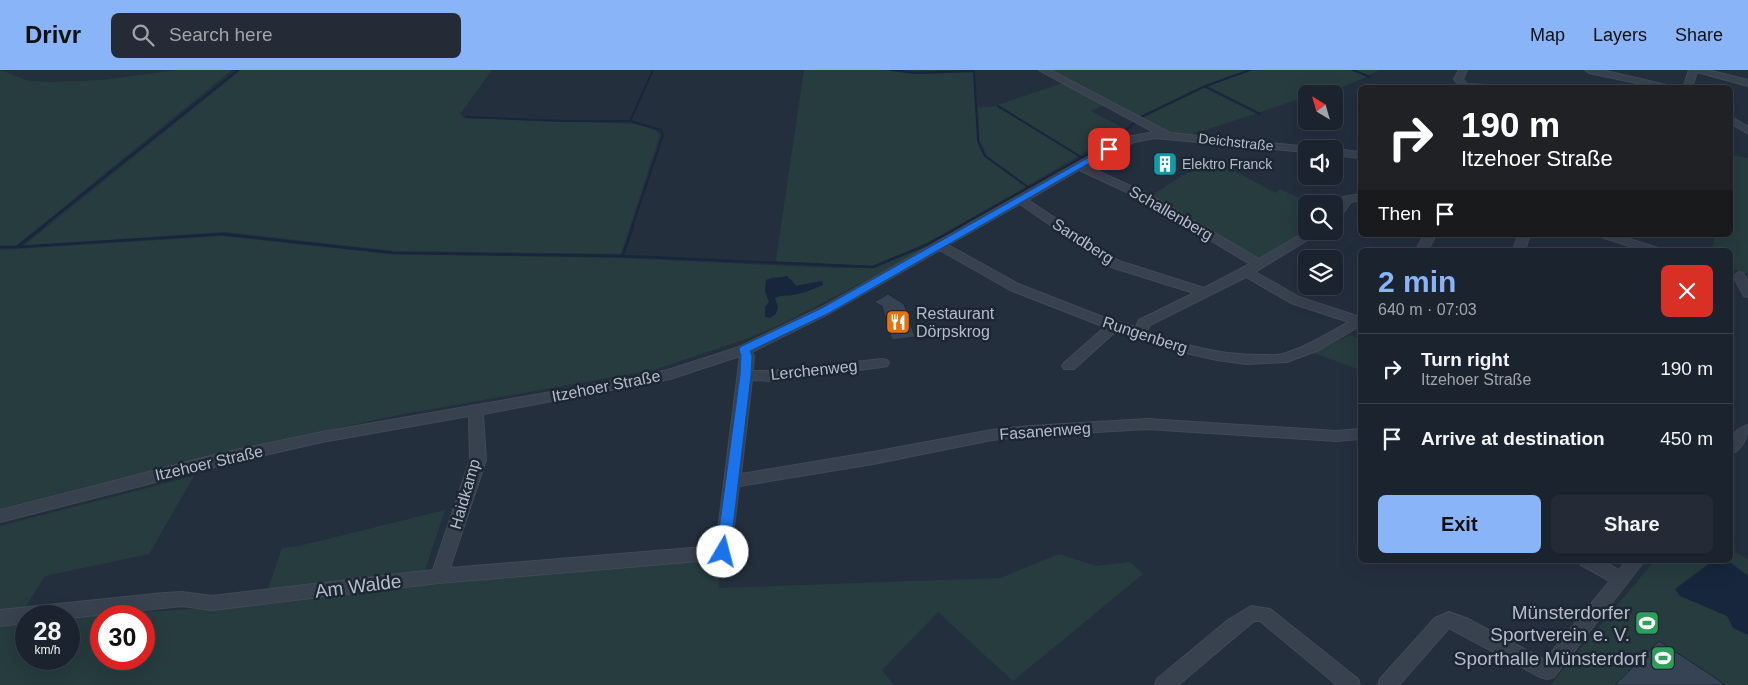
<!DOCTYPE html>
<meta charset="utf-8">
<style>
body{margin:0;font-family:Arial,sans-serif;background:#242b36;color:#f1f3f6;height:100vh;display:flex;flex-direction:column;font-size:19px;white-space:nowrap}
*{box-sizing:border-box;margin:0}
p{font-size:16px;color:#a0a4aa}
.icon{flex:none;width:28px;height:28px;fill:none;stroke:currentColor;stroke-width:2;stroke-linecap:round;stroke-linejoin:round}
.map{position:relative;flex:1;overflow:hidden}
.drawer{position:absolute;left:1358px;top:178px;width:375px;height:315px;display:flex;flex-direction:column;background:#1b232e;border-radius:8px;box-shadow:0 5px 20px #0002,0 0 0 1px #39404a}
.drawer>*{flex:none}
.hud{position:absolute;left:1358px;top:15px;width:375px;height:152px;border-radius:8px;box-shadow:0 5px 20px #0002,0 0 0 1px #39404a;background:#202124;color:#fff;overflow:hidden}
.needle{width:32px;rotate:323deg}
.buttons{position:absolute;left:1298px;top:15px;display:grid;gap:10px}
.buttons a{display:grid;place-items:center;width:45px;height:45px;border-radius:8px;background:#1b232e;box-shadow:0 5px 20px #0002,0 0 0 1px #39404a;font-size:25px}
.speed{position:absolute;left:15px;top:535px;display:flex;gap:10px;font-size:25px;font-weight:700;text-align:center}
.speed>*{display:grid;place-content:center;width:65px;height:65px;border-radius:50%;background:#1b232e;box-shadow:0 5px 20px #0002,0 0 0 1px #39404a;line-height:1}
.speed small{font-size:12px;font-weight:400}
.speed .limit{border:8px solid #d22;background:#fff;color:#111}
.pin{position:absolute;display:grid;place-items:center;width:42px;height:42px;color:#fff;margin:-21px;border-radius:10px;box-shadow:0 2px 8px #0006}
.me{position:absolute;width:55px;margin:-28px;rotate:8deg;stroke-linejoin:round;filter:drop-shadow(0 0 4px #0008)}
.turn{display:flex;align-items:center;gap:18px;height:105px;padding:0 20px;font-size:22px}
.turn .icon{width:65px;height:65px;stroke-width:2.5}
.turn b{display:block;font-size:35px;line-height:42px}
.then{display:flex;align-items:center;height:48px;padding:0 20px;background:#0003;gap:10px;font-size:19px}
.round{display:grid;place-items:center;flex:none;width:52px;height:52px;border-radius:8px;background:#242b36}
.overview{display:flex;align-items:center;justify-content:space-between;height:85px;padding:0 20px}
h1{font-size:30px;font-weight:600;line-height:38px;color:#8ab4f8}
.button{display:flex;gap:10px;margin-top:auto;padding:10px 20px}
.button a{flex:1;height:58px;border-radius:8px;background:#8ab4f8;color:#111;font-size:20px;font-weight:600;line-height:58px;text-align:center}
.button a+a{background:#242b36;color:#f1f3f6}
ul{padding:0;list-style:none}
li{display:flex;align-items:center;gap:15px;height:70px;padding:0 20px;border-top:1px solid #39404a}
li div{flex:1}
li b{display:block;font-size:19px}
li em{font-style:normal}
header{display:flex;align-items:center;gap:30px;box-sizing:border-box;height:70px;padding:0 25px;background:#8ab4f8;color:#111}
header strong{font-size:24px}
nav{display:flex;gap:28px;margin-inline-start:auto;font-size:18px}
.search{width:350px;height:45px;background:#242b36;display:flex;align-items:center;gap:12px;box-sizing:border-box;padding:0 18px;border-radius:8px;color:#a0a4aa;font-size:19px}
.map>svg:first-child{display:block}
</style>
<header>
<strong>Drivr</strong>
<div class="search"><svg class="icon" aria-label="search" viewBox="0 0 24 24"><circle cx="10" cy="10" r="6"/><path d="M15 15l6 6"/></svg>Search here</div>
<nav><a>Map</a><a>Layers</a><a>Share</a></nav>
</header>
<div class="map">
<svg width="1748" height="615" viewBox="0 0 1748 615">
<rect width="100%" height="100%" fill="#242f3e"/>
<path fill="#263c3f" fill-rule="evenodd" d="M0,0L29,11L49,12L102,10L178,0H232L16,176H0Z
M241,0H492L460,44L464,48L635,54L655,60L660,65L621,184L394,181L225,162L23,176Z
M804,0H887L915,4L973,2L978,71L984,86L1026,117L925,174L873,196L778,192L776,190Z
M1050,0H1247L1202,17L1139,47Z
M1252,0H1379C1360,11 1328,24 1306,24V27L1190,65L1163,61L1140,49L1206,17L1251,39L1207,17Z
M1065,12L1105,34L1091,41L1125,59L1027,116L987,86L980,71L978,38L996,36L1062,75L998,35Z
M1730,85L1748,88V204L1730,198V180H1712L1715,165H1730Z
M1210,88L1276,123L1280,119L1313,134H1306V161H1308L1259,190L1149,127Z
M222,166L392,184L623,188L833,198H874L927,176L929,178L784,253L749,268L654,300L404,344L270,372L123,407L0,439V180ZM772,207L791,209L796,216L822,211L790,226L781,225L774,228L775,234L765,247V237L770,232L765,221L766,210Z
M1350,265L1360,269V300L1314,283Z
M194,406L149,484L45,506L23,541L0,543V456Z
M445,440L423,506L268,519L282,478L299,476Z
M1730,480L1748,489V615H1550L1655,490H1730Z
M1059,484L1096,496L1130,492L1143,504L1013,611L938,542L882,600L894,615H0V554L26,551V589H69V547L282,533L420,516L718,487L719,518L1000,508ZM101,546H144V589H101Z"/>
<path fill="#17263c" d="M787,206L796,216L822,211L823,215C813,219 802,224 791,225C784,226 781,225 775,228L778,237L776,244L770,248L765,247V237L769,232L765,221L766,210Z
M1714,490H1727L1748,506V565L1733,558L1727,546L1680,526L1675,519Z"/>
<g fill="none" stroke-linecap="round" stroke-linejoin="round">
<path stroke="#17263c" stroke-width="2" d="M891,0L916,3L974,1L978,71L985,86L1028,117
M1353,0L1370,7
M1206,17L1260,44
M998,36L1081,87
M466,47L563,51H630L661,60L663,65L632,157
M1141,47L1205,16L1250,0
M630,51L653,0
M42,157L238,0
M958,157L1120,66L1136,51"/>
<path stroke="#17263c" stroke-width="2.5" d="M0,177H17L44,156
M17,177L223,164L394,183L623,186L873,197L926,175L961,156
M623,185L633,156"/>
</g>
<path fill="#364354" stroke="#1f2835" d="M888,224L904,234L915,267L892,270L882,236L874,232Z
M1659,571L1711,605L1725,615H1615Z"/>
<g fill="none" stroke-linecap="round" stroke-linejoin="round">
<defs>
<path id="minor" d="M1039,0H1050L1170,63L1310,77L1311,79H1306V82L1155,68L1134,72L1087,96L1152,126L1259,189L1307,161H1322L1255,202L1299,227L1360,247V256L1319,280L1287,292L1246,294L1217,290L1173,280L1117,260L1074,299H1064L1062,296L1064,293L1105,257L1010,220L940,180L830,243L752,282L754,286L753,301H773L882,289L887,290L889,293L887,296L882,297L773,311L752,310L741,404L873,382L992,360L1030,356L1147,349L1336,361L1360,359V369L1336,371L1147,359L1030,366L992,370L873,394L739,416L731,482L729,487L723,489L439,513L212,540L182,536L69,548V546H26V553L0,556V540L164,523L182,522L212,526L433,500L470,390L469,346L322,372L226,394L0,452V440L226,382L322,362L580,317L668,300L739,277L822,237L1105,77L1127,67L1154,62ZM1079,100L1144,130L1250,194L1204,218L1119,191L1028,130ZM1020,134L1111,197L1194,223L1139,250L1136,257L1103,247L1018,214L948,175ZM1246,207L1291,233L1349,252C1327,264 1307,277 1283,284C1277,286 1270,285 1264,285C1223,286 1184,276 1147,261L1150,255ZM740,286L716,476L450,498L486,390L483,344L670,309Z
M1459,0H1467L1463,9L1467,14L1485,15L1489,18H1455L1459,15L1454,9Z
M1585,0H1602L1679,18H1660L1589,3Z
M1689,0H1708L1748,10V16L1697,2L1692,18H1683Z
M1730,46L1748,57V64L1730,53Z
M1334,79L1360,82V88L1334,85Z
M1360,124V130L1351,132L1338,150L1334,151V140L1343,127Z
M1424,165H1436L1428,180H1416Z
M1518,165H1530L1525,180H1513Z
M1599,165H1617L1658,178L1660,180H1642L1601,167Z
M1739,202L1743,203L1748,211V227L1744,226L1733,206Z
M1748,355C1748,366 1742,381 1730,384C1730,369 1732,360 1748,355Z
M1579,490H1602L1619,500L1627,490H1645L1554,607L1547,609L1540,607L1449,558L1399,615H1378L1380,609L1435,548L1449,542L1466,548L1545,590L1610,511L1581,495Z
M1251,536L1270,539L1358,609L1360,615H1337L1260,551H1254L1178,615H1155L1157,609L1228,550Z"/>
</defs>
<use href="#minor" stroke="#414a57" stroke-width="2"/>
<use href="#minor" fill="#38414e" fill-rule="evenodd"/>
</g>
<path fill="#1a73e8" stroke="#114b97" d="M1109,76L1113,79L1112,80L829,243L750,281L752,286L751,305L730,482L728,486L723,487L718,486L716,482L740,305L741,286L739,280L740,277L822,238Z"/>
<defs>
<symbol id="building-square" viewBox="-11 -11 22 22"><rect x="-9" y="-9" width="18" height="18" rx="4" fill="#0f9aa8" stroke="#1d2633"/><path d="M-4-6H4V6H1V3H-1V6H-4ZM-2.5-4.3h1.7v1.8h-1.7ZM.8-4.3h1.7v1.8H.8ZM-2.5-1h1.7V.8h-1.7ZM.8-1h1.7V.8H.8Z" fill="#fff"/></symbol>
<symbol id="restaurant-square" viewBox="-11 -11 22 22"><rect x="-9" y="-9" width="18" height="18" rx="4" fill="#e8710a" stroke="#1d2633"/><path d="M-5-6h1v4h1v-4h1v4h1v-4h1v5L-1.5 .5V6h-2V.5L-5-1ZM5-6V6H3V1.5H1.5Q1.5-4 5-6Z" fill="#fff"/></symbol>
<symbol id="stadium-square" viewBox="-11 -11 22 22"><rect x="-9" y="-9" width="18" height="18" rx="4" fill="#2e9e5b" stroke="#1d2633"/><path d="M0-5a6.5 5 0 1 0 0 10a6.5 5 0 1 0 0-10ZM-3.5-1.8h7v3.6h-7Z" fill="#fff"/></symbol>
</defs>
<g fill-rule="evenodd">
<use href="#building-square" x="1151" y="80" width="28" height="28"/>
<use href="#restaurant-square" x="884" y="238" width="28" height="28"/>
<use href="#stadium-square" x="1633" y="539" width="28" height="28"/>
<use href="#stadium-square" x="1649" y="574" width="28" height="28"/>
</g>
<g text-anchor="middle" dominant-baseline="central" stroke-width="5" stroke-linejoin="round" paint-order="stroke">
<g font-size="14" fill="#b4bcc9" stroke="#1d2633">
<text transform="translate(1236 72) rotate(6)">Deichstraße</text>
</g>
<g font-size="14" fill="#b4bcc9" stroke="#1d2633" text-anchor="start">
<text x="1182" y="94">Elektro Franck</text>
</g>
<g font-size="16" fill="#b4bcc9" stroke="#1d2633">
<text transform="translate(1171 143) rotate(30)">Schallenberg</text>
<text transform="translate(1083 171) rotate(33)">Sandberg</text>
<text transform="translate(1145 265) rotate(18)">Rungenberg</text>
<text transform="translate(814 300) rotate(-6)">Lerchenweg</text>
<text transform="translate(606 316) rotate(-11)">Itzehoer Straße</text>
<text transform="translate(1045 361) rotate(-4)">Fasanenweg</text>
<text transform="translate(209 393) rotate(-13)">Itzehoer Straße</text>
<text transform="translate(465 424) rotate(-74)">Haidkamp</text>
</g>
<g font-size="16" fill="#b4bcc9" stroke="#1d2633" text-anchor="start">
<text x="916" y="243">Restaurant<tspan x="916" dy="18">Dörpskrog</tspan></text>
</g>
<g font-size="19" fill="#b4bcc9" stroke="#1d2633">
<text transform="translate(358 516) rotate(-7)">Am Walde</text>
</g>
<g font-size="19" fill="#b4bcc9" stroke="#1d2633" text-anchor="end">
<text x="1630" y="542">Münsterdorfer<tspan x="1630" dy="22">Sportverein e. V.</tspan></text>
<text x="1646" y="588">Sporthalle Münsterdorf</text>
</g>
</g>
</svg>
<div class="buttons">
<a><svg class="needle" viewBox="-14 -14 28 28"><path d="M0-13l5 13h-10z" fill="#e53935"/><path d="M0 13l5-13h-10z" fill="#a0a4aa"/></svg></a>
<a><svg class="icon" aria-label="sound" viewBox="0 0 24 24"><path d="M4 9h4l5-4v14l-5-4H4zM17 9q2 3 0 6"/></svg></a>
<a><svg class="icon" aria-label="search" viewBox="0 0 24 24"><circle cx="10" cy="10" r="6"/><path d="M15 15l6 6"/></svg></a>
<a><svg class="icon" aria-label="layers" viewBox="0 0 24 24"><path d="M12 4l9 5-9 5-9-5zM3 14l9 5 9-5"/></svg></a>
</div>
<div class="speed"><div>28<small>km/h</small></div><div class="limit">30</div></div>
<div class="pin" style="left:1109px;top:79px;background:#d93025"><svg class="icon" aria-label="arrive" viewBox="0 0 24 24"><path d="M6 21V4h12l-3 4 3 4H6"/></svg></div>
<svg class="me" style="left:723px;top:482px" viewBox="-20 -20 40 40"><circle r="19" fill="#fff"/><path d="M0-13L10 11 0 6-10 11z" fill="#1a73e8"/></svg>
<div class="hud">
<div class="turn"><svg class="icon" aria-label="right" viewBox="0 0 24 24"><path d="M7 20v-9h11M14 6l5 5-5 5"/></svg><div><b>190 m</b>Itzehoer Straße</div></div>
<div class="then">Then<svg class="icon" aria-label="arrive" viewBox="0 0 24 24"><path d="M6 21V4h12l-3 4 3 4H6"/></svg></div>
</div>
<section class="drawer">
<div class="overview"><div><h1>2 min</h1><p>640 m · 07:03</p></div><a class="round" style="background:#d93025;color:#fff"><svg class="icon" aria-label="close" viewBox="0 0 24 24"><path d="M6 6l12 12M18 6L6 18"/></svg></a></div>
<ul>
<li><svg class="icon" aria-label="right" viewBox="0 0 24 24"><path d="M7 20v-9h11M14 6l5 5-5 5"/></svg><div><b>Turn right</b><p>Itzehoer Straße</p></div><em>190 m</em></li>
<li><svg class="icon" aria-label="arrive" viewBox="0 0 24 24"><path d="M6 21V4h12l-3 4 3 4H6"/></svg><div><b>Arrive at destination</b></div><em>450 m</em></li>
</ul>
<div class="button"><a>Exit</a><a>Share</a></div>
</section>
</div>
